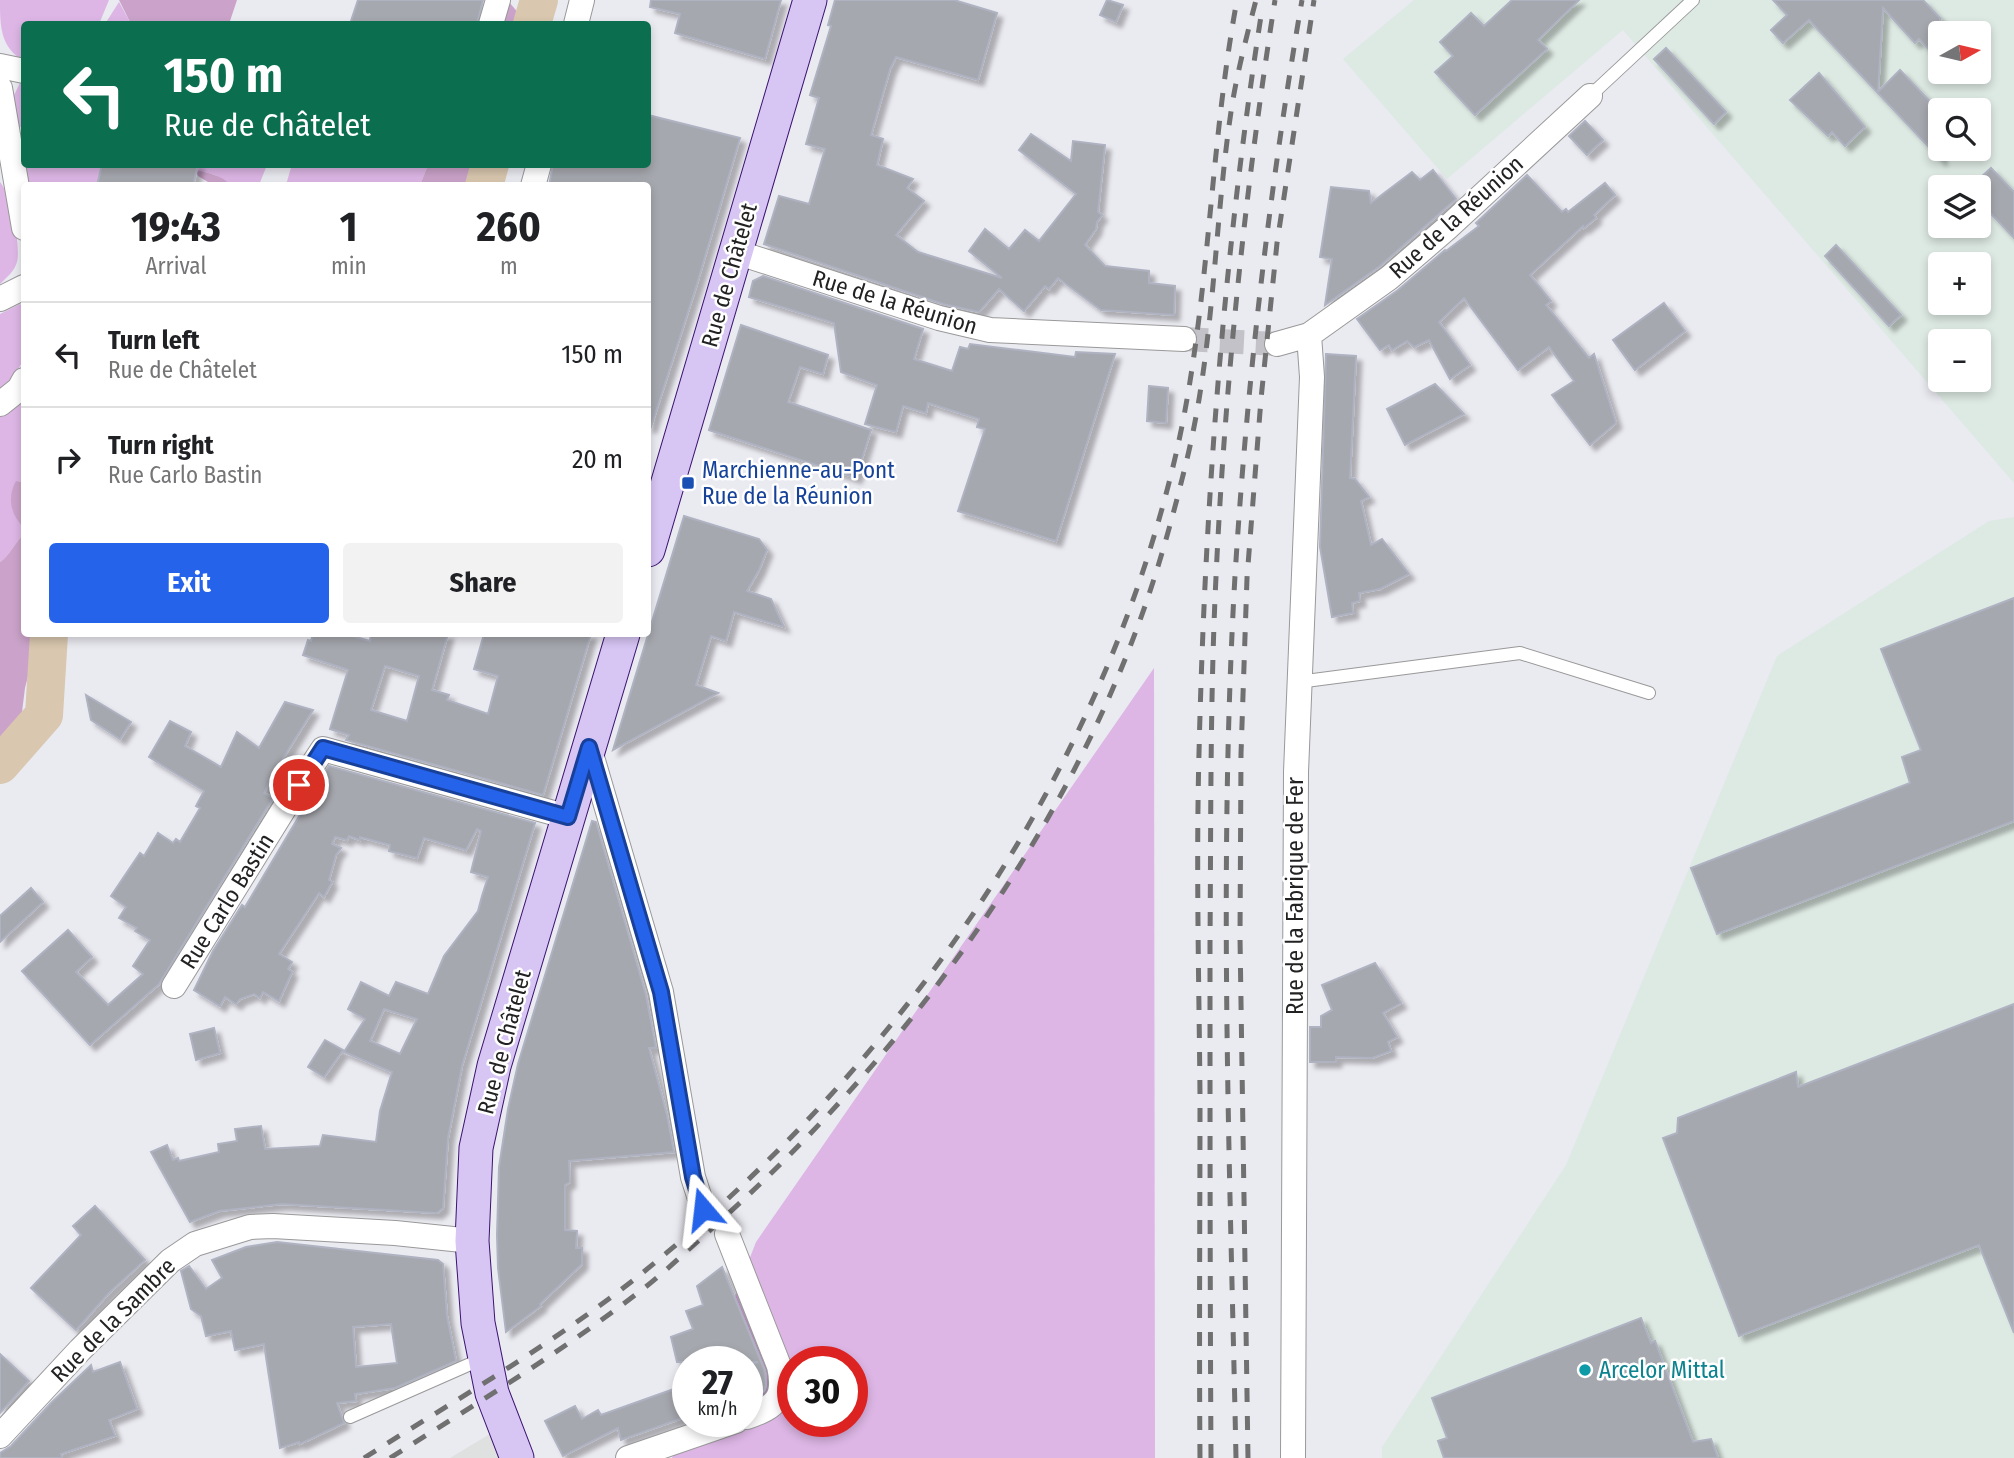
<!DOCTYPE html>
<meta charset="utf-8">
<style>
body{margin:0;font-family:"Fira Sans Condensed",sans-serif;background:#f2f2f2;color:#202124;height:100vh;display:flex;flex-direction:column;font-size:26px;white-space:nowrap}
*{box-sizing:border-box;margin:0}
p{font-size:23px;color:#757577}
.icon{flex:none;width:38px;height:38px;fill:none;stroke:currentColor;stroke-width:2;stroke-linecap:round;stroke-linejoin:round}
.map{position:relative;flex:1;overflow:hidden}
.panel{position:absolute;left:21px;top:182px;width:630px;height:455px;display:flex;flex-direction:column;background:#fff;border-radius:7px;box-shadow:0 4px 10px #0003}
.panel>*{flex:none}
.guide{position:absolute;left:21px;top:21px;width:630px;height:147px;border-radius:7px;box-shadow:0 4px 10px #0003;background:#0b6e4f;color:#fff;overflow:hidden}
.needle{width:46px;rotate:82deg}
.tools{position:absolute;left:1928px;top:21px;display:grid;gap:14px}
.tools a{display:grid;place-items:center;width:63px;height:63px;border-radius:7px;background:#fff;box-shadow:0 4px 10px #0003;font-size:35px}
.speed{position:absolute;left:672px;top:1346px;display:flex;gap:14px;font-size:35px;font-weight:700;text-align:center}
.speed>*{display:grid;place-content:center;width:91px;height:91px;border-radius:50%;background:#fff;box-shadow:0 4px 10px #0003;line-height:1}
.speed small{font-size:18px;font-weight:400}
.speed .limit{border:10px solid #d22;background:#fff;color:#111}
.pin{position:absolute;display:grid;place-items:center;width:60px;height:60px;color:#fff;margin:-30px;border:4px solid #fff;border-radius:50%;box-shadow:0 2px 7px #0007}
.me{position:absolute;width:77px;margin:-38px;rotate:343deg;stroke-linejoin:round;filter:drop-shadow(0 0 5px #0008)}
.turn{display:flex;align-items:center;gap:24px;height:147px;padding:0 28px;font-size:32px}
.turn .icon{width:91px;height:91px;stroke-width:2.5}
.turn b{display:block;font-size:49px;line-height:60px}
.eta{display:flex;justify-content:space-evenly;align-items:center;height:119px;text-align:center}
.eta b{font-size:42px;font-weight:700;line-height:49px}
.action{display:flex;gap:14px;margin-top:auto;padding:14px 28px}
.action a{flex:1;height:80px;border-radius:7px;background:#2563eb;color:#fff;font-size:28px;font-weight:700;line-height:80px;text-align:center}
.action a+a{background:#f2f2f2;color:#202124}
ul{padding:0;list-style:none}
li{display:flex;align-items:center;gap:21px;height:105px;padding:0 28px;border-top:2px solid #e0e0e0}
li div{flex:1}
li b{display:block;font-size:26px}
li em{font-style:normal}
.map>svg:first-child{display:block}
</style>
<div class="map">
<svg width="2014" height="1458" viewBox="0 0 2014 1458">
<defs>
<filter id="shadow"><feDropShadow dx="5.5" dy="5.5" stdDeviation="2" flood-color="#0004"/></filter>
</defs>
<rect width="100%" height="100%" fill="#eaeaf1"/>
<path fill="#dfe0e0" d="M490,1434L504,1458H450Z"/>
<path fill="#dde9e3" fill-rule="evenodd" d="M1414,0H2014V483L1623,30L1447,179L1343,59ZM1941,33H1979V72H1941ZM1941,110H1979V149H1941ZM1941,187H1979V226H1941ZM1941,264H1979V303H1941ZM1941,341H1979V380H1941Z
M2014,517V1458H1382V1447L1566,1165L1777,656L1989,521Z"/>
<path fill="#ddb6e5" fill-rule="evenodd" d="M0,0H109L99,24H24V61C0,47 0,26 0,0Z
M119,2L131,24H105Z
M24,81V128L15,126L12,99L20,83Z
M16,131L24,133V164L102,165L97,185H26Z
M292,164H428V165L420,185H286Z
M202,165H267L259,185H230L215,175L196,170Z
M0,182C11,195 21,246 17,262C14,272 7,277 0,284Z
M20,304L24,306V359L13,378L0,391V314Z
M24,393V482L16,481L24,533C16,542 8,557 0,562V414Z
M1154,668L1155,1458H672L688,1418V1421H747V1362L710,1361L756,1242ZM793,1362H852V1421H793Z"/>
<path fill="#cba3ca" d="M119,0H237L229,24H131Z
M509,2L520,15L517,24H501Z
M428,165V164L479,165L471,185H420Z
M196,170C208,173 222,175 230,185H213L198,176Z
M16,481L24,482V528C10,514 7,497 16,481Z
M24,533V586L22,589L24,634H31L34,653L25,688L22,712L0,738V562C8,557 16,542 24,533Z"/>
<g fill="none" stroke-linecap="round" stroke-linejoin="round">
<path stroke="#d9c7af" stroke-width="38" d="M532,24L539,0
M484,186L490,164
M0,765L44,715L49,634"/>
</g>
<path fill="#a6a8af" stroke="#aeb2c1" stroke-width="2" fill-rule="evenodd" filter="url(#shadow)" d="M358,0H483L477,24H350Z
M651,0H781L765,59L675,33L680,14L650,7Z
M835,0H954L997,13L978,80L896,57L890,69L871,135L883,139L877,165L913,179L907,188L924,201L896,235L918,252L1002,278L969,251L985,229L1009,249L1025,230L1039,241L1076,194L1019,150L1031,134L1071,161L1073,141L1105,145L1098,212L1102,215L1097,222L1096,229L1085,245L1105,266L1149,271V283L1175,286L1174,315L1101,310L1058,278L1049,289L1045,286L1024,311L999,289L979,312L943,304L764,244L779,196L809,204L825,149L806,144L819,98L810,95L831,26L828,25Z
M1107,0L1123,5L1116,22L1100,15Z
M1512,0H1579L1538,40L1547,49L1475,115L1435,72L1453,56L1440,42L1471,13L1484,26Z
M1773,0H1923L1940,18L1941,62L1919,39L1915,43L1883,8L1878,92L1900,70L1941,113V160L1809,20L1783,43L1771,30L1787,15Z
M1666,48L1726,112L1714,124L1654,59Z
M1819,73L1865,127L1845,146L1832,132L1828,136L1790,100Z
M648,115L740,138L697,284L651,427H648V186H549L553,164H648Z
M1585,121L1603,140L1587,155L1569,136Z
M102,164H198L193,186H97Z
M1991,168L2014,192V238L1979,201V179Z
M1433,170L1456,199L1380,266L1325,305L1332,259L1320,257L1331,187L1369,191L1371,203L1412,172L1420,180Z
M1527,175L1562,212L1566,209L1568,212L1605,183L1615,195L1594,215L1596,218L1584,228L1583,226L1530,275L1551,301L1546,305L1589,358L1594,354L1616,423L1590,445L1552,395L1574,381L1549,347L1518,370L1464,298L1439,322L1470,365L1450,379L1429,340L1414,347L1407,341L1392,350L1389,345L1380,350L1357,319L1398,290L1445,250L1446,251L1479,226L1476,223Z
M1836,245L1901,315L1889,326L1825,256Z
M763,276L923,329L914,359L952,371L960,347L968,349L970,344L1075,357L1076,352L1115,354L1056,541L958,511L985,429L977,427L979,419L928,403L926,413L903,406L896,432L865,424L877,385L841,372L834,323L749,297L753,281Z
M1664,303L1685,331L1635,370L1613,340Z
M741,325L828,355L823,374L800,367L788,402L871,430L856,478L709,430Z
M1326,354L1356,356L1350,478L1355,479L1369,497L1361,501L1371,545L1382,539L1409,574L1380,589L1359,593L1360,601L1352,603L1353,613L1332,617L1320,547Z
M1435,384L1464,414L1405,445L1387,409Z
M1149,386L1168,388L1166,423L1147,421Z
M684,516L759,539L767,550L759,570L747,591L771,599L784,627L734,612L726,641L711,636L696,685L718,693L613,750Z
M2014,598V821L1717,934L1691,868L1910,783L1902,757L1921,750L1881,649Z
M313,634H345L370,641L371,634H448L432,690L449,695L447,700L488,714L498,676L474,669L484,634H591L543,795L346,740L349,735L330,729L348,670L303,655L308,640L311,641ZM385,666L419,676L407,721L371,710Z
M86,695L131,722L120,739L91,720Z
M285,702L313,710L274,773L264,793L273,798L159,984L90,1045L22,971L68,930L92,957L76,972L108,1005L143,974L133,966L150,940L135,931L137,928L119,918L126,907L111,896L140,853L144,856L158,833L173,843L176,839L180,842L200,808L196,806L204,791L149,757L170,721L191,732L185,746L221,767L237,732L259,748Z
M329,766L535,823L462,1066L448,1138L443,1208L437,1213L282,1204L219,1211L190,1222L151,1152L167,1145L173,1160L178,1158L179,1161L219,1152L218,1144L237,1141L235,1129L261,1126L265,1149L320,1146L323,1135L376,1142L380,1111L392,1072L344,1052L365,1019L348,1009L361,982L389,996L396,982L428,994L444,956L478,911L482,896L488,877L471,872L481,831L477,829L466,850L424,838L417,858L389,851L390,845L360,837V840L349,836L347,840L335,837L332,844L341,848L336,855L329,880L332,882L324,897L319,893L279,954L292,962L288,969L292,972L279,1001L263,992L260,998L254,994L240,999L236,1004L225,997L220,1006L194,990L213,951L242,905L245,907ZM384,1009L417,1019L400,1054L370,1041Z
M592,821L596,822L646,995L656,1048H649L667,1115L674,1152L569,1161L570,1182L565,1185V1230L577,1231L576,1248H582V1264L540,1304L541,1306L506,1332L498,1268L497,1235L499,1167L508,1109L518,1064Z
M31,888L43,902L0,942V916Z
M1375,963L1401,1003L1383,1013L1397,1037L1388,1042L1391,1051L1372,1058L1336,1057V1062H1310V1027H1321V1016L1332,1010L1322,985Z
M2014,1004V1333L1979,1245L1739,1336L1663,1138L1677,1133L1678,1118L1796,1072L1798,1087Z
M214,1028L220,1053L196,1060L190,1034Z
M325,1040L343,1050L324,1077L308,1067Z
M95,1206L145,1260L109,1293L76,1330L31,1288L81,1235L73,1226Z
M277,1242L438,1260L443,1264L447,1316L456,1361L395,1388L355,1394L356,1401L337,1403L344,1423L300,1444L299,1442L280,1448L264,1344L235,1350L231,1331L206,1336L201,1316L191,1309L181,1271L189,1266L206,1289L222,1278L212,1260L246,1247ZM391,1324L397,1363L356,1367L353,1327Z
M722,1267L765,1371L766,1385L764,1391L747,1399V1365L758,1362H677L671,1337L693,1329L686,1311L703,1305L697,1286Z
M1641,1318L1651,1343L1655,1341L1693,1442L1711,1439L1718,1458H1444L1438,1441L1447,1438L1432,1398Z
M0,1354L29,1381L0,1413Z
M120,1362L137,1409L109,1420L115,1436L61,1454L62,1458H0V1453L11,1446L51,1403L91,1365L93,1372Z
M688,1384V1416L621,1440L618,1428L563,1456L545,1421L575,1406L582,1419L598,1410L601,1415Z"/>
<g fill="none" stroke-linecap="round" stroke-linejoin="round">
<path stroke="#c2c2c8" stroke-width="24" stroke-dasharray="24 12" stroke-linecap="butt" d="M1184,339L1277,344
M703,1208L727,1234"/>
<defs>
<path id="lane" d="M1590,96L1693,0
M1298,682L1520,653L1649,693
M350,1417L484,1358"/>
<path id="street" d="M491,24L498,0
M576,24L582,0
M0,66L24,71
M0,88L24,228
M533,186L539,164
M736,252L939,318L990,330L1184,339
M0,299L24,287
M1277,344L1309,335L1389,278L1446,229L1590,96
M0,404L19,389L24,380
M589,747L661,992L693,1177L703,1208
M174,986L287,804L323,749L568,817
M727,1234L779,1366C786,1398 776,1407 747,1417
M0,1436L80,1350L170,1261L195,1244L250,1227L273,1226L395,1233L472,1241
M628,1458L736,1421
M1293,1458L1296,772L1312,377L1309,335"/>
<path id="secondary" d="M648,550L810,0
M517,1458L492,1393L478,1323L472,1241L476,1148L494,1066L623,634"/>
</defs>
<use href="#lane" stroke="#999" stroke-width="14"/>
<use href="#street" stroke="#999" stroke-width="26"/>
<use href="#secondary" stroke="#3b1270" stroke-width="35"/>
<use href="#lane" stroke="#fff" stroke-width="12"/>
<use href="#street" stroke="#fff" stroke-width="24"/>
<use href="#secondary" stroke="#d7c5f4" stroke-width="33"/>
<path stroke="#707070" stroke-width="5" stroke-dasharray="14 14" stroke-linecap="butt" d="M364,1458C457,1399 555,1343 641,1274C900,1064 1100,781 1176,454C1210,305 1209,150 1237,0
M390,1458C476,1404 563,1351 643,1289C666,1271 688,1250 710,1230C890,1071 1052,857 1136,631C1157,575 1173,517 1187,459C1215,343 1214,222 1232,105C1238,69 1247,35 1256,0
M1200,1458C1199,1337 1200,1216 1200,1095C1199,981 1196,867 1199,753C1205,506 1223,260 1261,16
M1211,1458C1210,1287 1210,1115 1210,944C1211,822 1210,699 1216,577C1225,384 1245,191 1275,0
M1236,1458C1230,1165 1218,869 1235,576C1247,383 1269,191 1302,0
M1248,1458L1240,937L1241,754L1247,578L1261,399L1277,243L1314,0"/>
</g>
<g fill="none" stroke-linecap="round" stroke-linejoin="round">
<defs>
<path id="route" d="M299,785L323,748L568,817L589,747L661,992L693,1177L703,1209"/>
</defs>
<use href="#route" stroke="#184099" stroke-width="18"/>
<use href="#route" stroke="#2563eb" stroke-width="12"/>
</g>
<rect fill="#1a4fb4" stroke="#fff" stroke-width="2.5" x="681" y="476" width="14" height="14" rx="3.5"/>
<circle fill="#0f9aa8" stroke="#fff" stroke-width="2.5" cx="1585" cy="1370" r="7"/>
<g text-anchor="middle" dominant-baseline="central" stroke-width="5" stroke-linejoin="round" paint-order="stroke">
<g font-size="23" fill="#222" stroke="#fff">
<text transform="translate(1456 217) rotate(-42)">Rue de la Réunion</text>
<text transform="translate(729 275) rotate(-74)">Rue de Châtelet</text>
<text transform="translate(895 302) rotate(17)">Rue de la Réunion</text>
<text transform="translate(1295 896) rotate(-90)">Rue de la Fabrique de Fer</text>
<text transform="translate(227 901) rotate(-58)">Rue Carlo Bastin</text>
<text transform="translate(504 1042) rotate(-75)">Rue de Châtelet</text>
<text transform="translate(113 1320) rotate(-45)">Rue de la Sambre</text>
</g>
<g font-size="23" fill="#164399" stroke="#fff" text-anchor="start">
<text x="702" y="470">Marchienne-au-Pont<tspan x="702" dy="26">Rue de la Réunion</tspan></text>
</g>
<g font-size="23" fill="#0d838f" stroke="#fff" text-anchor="start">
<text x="1599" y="1370">Arcelor Mittal</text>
</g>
</g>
</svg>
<div class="tools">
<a><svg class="needle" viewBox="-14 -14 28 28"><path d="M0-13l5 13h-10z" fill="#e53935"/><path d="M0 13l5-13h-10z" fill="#757577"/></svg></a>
<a><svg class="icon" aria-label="search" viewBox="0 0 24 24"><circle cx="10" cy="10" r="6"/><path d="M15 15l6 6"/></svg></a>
<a><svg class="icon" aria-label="layers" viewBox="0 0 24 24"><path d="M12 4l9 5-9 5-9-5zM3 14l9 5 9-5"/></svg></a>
<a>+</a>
<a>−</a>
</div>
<div class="speed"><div>27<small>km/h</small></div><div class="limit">30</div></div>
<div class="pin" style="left:299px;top:785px;background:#d93025"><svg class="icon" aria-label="arrive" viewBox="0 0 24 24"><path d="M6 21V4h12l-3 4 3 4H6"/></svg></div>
<svg class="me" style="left:703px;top:1209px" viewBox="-20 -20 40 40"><path d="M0-17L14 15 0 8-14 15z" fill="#2563eb" stroke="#fff" stroke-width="4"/></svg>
<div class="guide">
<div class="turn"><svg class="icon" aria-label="left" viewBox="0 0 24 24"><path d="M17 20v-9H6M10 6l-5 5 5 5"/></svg><div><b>150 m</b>Rue de Châtelet</div></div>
</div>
<section class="panel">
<div class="eta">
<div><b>19:43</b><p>Arrival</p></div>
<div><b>1</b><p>min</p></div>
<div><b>260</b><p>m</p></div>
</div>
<ul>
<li><svg class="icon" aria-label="left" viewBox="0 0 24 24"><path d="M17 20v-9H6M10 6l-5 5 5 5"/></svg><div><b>Turn left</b><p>Rue de Châtelet</p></div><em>150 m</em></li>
<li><svg class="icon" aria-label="right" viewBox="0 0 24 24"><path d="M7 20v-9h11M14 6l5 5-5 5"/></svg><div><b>Turn right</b><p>Rue Carlo Bastin</p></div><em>20 m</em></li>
</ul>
<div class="action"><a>Exit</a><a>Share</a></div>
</section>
</div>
